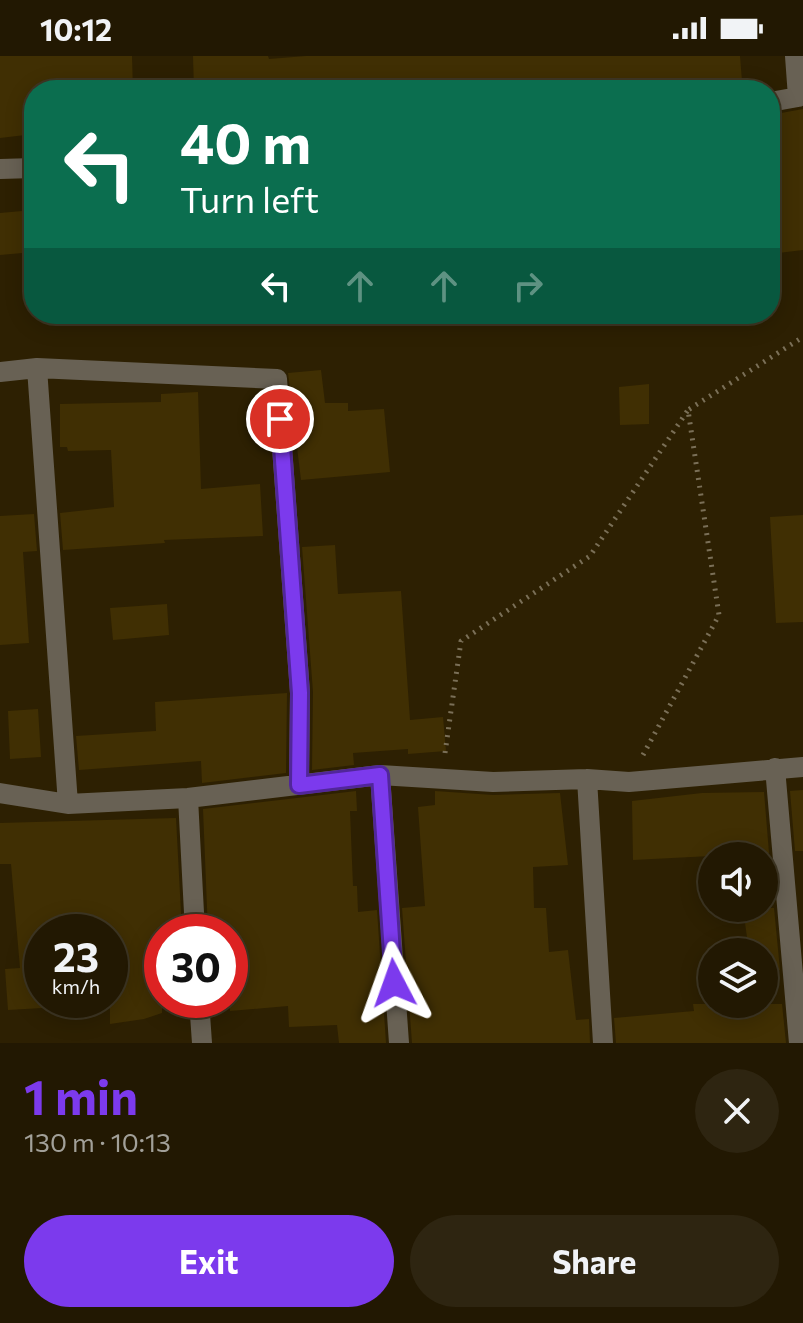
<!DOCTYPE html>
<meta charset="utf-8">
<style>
body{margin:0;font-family:Commissioner,sans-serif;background:#2e2511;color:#f1f3f6;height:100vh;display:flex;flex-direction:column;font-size:30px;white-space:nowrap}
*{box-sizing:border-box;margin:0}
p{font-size:26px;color:#a2a099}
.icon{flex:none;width:44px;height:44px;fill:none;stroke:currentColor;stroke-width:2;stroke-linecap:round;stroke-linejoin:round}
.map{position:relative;height:987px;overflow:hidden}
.panel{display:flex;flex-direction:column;background:#221802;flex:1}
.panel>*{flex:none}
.hud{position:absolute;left:24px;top:24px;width:756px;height:244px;border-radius:32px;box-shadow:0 4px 20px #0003,0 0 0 2px #3f3724;background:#0b6e4f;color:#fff;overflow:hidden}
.controls{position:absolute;left:698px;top:786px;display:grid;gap:16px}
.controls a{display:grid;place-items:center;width:80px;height:80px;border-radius:50%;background:#221802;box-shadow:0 4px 20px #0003,0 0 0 2px #3f3724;font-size:40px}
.speed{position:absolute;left:24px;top:858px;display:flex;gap:16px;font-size:40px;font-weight:700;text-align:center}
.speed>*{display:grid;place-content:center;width:104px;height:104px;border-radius:50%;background:#221802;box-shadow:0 4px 20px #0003,0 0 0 2px #3f3724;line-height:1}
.speed small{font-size:20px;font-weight:400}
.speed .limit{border:12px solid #d22;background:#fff;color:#111}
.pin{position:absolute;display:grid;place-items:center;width:68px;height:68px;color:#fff;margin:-34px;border:4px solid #fff;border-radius:50%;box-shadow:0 2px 8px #0007}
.me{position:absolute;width:88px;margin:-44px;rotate:356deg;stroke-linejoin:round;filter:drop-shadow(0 0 6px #0008)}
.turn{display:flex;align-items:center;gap:28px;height:168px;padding:0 24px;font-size:36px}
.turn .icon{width:104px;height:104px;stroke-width:2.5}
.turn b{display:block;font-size:56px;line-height:68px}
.lanes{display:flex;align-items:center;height:76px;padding:0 24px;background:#0003;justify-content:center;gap:40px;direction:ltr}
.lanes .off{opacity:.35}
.round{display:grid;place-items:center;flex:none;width:84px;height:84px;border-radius:42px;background:#2e2511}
.summary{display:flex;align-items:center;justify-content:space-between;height:136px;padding:0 24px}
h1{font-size:48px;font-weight:700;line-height:60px;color:#7c3aed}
.button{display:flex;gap:16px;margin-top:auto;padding:16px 24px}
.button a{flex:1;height:92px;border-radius:48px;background:#7c3aed;color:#fff;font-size:32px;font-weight:700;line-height:92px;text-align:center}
.button a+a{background:#2e2511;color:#f1f3f6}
.status{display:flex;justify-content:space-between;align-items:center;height:56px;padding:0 40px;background:#221802;direction:ltr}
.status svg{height:22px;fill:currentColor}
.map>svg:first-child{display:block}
</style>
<div class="status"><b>10:12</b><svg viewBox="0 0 49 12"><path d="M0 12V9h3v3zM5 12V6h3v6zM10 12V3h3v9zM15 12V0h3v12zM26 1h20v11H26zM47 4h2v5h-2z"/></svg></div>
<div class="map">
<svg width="803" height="987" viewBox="0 0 803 987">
<rect width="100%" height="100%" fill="#2d2002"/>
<path fill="#402f03" d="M0,0H132L133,34H34V78L0,82Z
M193,0H268L269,3L306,0H740L742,25L688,31L597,34H194Z
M803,53V194L770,198V59Z
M33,154L34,196L0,199V157Z
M321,314L325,347H348V355L384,353L390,416L301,424L288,317Z
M649,328V368L620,369L619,331Z
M198,336L201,433L260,428L263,480L164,484L165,487L63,494L60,457L114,451L111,394L68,395L67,391H60V348L161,346V338Z
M34,458L37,495L23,496L29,587L0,589V460Z
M803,459V566L776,567L770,461Z
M335,489L338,538L401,535L410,664L443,661L446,695L408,698V693L353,697L354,709L312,714L313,636L302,491Z
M167,548L169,579L113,584L110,552Z
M287,637L286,717L202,727L201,705L79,714L76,680L156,675L155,646Z
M38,653L41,701L10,703L8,655Z
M803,734V795H795L790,735Z
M356,735L357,755H350L353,830H357L358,856L377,854L386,987H339L337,969L289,971L288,950L230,955V876H208L203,753Z
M435,735L493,739L560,737L568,809L533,811L534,852H546L549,896L568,894L576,964L589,963L590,987H412L402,852L425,850L418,751L435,749Z
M764,736L769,797L633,804L632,745L702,737Z
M176,762L182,876H162V957L144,963L110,968V876H42V952L8,954L5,913L20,912L11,808H0V767Z
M743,852H774L780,914H764V896H749Z
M693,948H782L786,987H616L614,962L694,955Z"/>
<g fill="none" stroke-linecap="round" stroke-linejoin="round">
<path stroke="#7a6f57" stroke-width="5" stroke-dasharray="2 6" stroke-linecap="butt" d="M445,697L461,585L590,500L688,354
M643,699L719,559L688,354L803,281"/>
<path stroke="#686154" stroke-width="20" d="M770,46L798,41L795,0
M0,113L34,112
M37,312L68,748
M0,316L37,312L277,323L300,637L299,729
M775,712L799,987
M380,719L399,987
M587,723L603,987
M0,737L68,748L188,742L380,719L493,726L587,723L629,726L803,711
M188,742L195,876
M199,944L202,987"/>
</g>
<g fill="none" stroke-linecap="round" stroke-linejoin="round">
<defs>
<path id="route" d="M280,363L300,637L299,729L380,719L394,927"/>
</defs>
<use href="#route" stroke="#51269a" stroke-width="20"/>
<use href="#route" stroke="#7c3aed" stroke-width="14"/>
</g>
</svg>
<div class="controls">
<a><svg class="icon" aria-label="sound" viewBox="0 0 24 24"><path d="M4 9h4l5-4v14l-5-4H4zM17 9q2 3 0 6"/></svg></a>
<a><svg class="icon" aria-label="layers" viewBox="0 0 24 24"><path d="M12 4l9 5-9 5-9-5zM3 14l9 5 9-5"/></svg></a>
</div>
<div class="speed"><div>23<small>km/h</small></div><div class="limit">30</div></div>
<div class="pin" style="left:280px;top:363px;background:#d93025"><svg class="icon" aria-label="arrive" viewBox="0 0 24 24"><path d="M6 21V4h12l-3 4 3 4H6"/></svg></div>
<svg class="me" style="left:394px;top:927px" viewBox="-20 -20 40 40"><path d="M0-17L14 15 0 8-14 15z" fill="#7c3aed" stroke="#fff" stroke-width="4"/></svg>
<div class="hud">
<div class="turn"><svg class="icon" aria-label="left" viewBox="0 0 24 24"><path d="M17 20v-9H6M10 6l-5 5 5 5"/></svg><div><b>40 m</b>Turn left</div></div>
<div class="lanes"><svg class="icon" aria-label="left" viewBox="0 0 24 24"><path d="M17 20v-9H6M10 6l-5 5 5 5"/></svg><svg class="icon off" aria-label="ahead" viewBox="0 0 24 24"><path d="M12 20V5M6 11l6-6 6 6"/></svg><svg class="icon off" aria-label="ahead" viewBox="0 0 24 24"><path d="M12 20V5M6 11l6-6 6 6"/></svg><svg class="icon off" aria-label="right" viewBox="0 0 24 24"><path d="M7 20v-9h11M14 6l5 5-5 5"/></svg></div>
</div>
</div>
<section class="panel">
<div class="summary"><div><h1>1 min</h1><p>130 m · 10:13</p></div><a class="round"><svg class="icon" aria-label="close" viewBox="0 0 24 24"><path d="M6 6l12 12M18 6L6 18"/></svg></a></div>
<div class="button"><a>Exit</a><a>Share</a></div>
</section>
